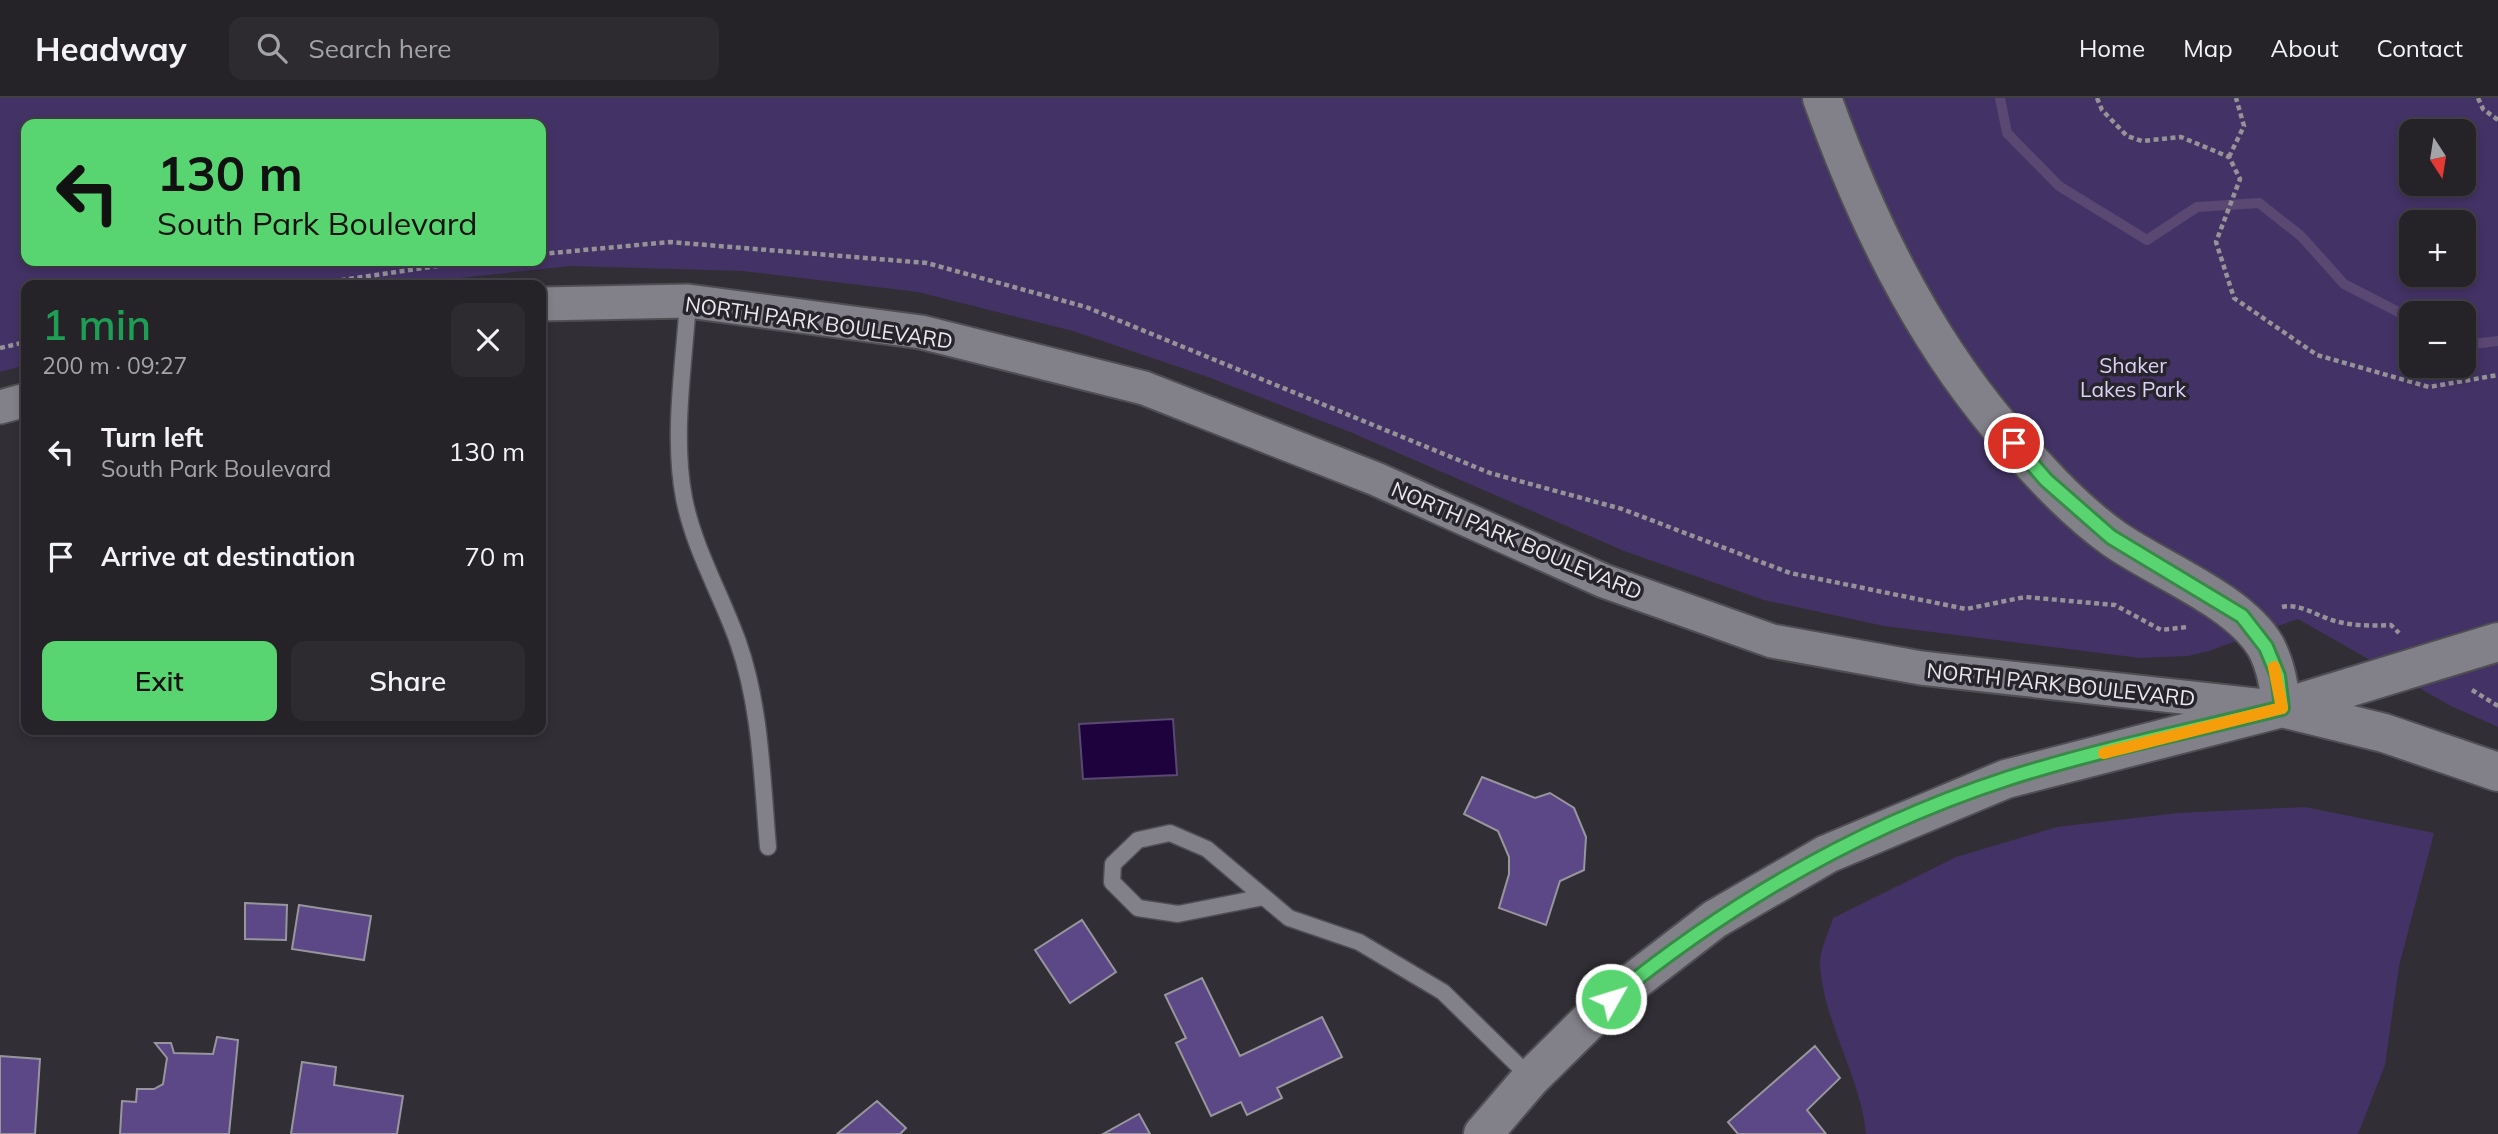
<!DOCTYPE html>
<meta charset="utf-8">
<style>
body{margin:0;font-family:Mulish,sans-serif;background:#2d2b30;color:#f1f3f6;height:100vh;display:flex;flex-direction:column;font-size:26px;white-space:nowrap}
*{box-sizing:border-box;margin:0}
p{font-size:23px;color:#a3a4a8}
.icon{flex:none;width:38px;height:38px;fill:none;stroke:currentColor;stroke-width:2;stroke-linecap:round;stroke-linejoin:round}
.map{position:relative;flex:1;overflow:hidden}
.sheet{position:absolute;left:21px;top:182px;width:525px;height:455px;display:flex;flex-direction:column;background:#252328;border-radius:14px;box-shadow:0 4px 10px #0003,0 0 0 2px #424045}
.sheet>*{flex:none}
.guide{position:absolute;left:21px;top:21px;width:525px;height:147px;border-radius:14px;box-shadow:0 4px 10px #0003,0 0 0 2px #424045;background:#58d570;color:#111;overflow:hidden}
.needle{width:46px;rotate:168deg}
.controls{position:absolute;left:2399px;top:21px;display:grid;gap:14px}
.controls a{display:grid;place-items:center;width:77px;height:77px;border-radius:14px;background:#252328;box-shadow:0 4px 10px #0003,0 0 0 2px #424045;font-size:35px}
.pin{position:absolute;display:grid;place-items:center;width:60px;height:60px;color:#fff;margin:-30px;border:4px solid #fff;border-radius:50%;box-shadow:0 2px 7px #0007}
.me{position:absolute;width:77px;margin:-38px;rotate:51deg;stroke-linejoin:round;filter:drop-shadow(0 0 5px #0008)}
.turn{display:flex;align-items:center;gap:24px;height:147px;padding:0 21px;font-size:32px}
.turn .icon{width:91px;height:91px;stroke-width:2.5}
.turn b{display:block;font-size:49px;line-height:60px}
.round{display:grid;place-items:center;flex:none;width:74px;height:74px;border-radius:14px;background:#2d2b30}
.overview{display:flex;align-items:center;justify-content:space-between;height:119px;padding:0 21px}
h1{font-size:42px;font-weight:600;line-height:52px;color:#1e9e55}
.button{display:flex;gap:14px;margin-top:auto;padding:14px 21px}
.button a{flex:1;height:80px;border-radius:14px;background:#58d570;color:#111;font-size:28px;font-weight:600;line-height:80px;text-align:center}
.button a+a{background:#2d2b30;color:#f1f3f6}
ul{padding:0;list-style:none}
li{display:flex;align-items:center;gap:21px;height:105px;padding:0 21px}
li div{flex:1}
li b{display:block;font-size:26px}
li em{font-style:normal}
header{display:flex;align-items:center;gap:42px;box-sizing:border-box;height:98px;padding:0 35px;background:#252328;border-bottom:2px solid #424045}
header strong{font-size:33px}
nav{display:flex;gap:38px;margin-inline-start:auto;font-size:24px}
.search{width:490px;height:63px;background:#2d2b30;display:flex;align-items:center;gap:18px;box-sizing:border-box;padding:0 24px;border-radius:14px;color:#a3a4a8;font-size:26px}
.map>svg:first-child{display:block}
</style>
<header>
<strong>Headway</strong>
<div class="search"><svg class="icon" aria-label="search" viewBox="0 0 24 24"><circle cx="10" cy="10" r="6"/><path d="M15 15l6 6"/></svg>Search here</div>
<nav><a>Home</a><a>Map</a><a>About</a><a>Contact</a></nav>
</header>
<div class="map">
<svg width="2498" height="1036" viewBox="0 0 2498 1036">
<rect width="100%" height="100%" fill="#312f35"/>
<path fill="#433265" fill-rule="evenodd" d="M0,0H2498V629L2451,608L2298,521L2209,553L2188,558L2140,560L1884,528L1764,502L1624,453L1350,334L1208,279L1073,233L918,194L743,173L570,168L396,187H26V267L0,274ZM26,26H541V163H26ZM2412,33H2464V86H2412ZM2412,124H2464V177H2412ZM2412,215H2464V268H2412Z
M2305,709L2434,735L2399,868L2385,967L2358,1036H1866C1861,979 1824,926 1820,867C1819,853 1829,834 1833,820L1956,759L2057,729L2178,715Z"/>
<path fill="#1d023d" stroke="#5a4772" stroke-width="2" d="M1173,621L1177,677L1083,681L1079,626Z"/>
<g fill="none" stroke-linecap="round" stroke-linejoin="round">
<path stroke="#5a4772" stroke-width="10" d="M2000,0L2007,35L2059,88L2147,142L2197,109L2259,105L2301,138L2344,186L2412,221
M2464,242L2473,246L2498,243"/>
</g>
<path fill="#5c4787" stroke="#98969d" stroke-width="2" d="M1482,679L1535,700L1550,695L1574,710L1586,739L1584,772L1560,783L1546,827L1499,810L1509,776V759L1498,733L1464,716Z
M245,805L287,807L286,842L245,841Z
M299,807L371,818L364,862L292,851Z
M1082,822L1116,874L1070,905L1035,852Z
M1202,880L1240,958L1322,919L1342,959L1277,990L1282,1000L1247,1017L1241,1004L1211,1018L1176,945L1186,940L1165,897Z
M217,939L238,942L229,1036H120L122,1003L136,1004L137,991H154L163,986L167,960L155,945H171L174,955L213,956Z
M1815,948L1840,980L1807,1012L1826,1036H1738L1728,1024Z
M0,958L40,961L35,1036H0Z
M302,964L336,969L334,987L403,998L397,1036H291Z
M877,1003L906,1030L900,1036H837Z
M1139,1016L1150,1036H1103Z"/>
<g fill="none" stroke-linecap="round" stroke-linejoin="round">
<defs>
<path id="lane" d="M688,203C684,267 672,337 684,400C694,451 721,496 738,544C761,609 762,681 768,749
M1264,799L1178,816L1138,810L1112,784L1113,766L1138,742L1170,735L1207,751L1289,820L1359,844L1443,894L1531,980"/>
<path id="street" d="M541,206L688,203L921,234L1144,290L1376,381L1604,483L1772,543L1921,570L2273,609
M0,309L26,302"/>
<path id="secondary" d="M1822,0C1864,117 1919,233 2000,329C2034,368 2070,409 2113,440C2158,472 2239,502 2266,549C2276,568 2279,589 2282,610
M2282,610L2384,635L2498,674
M1483,1036L1531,980L1611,901L1715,821L1827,756L2006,681L2282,610L2498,544"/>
</defs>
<use href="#lane" stroke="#4f4e53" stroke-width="19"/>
<use href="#street" stroke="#4f4e53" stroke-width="37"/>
<use href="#secondary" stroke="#4f4e53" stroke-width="42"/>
<path stroke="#959398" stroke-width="4.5" stroke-dasharray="5 3.5" stroke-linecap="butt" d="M2097,0L2102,12L2127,38L2142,43L2181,39L2229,59L2240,81L2216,144L2234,200L2317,257L2429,289L2498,277
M2478,0L2483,11L2498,22
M2229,59L2244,28L2236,0
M541,156L670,144L927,165L1086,209L1490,375L1622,411L1790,475L1966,511L2025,499L2115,507L2161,532L2187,529
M307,187L472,163
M0,250L26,244
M2282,509C2300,505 2317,518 2335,523C2353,528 2372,528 2391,527L2399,535
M2472,592L2498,608"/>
<use href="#lane" stroke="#828088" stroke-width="16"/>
<use href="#street" stroke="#828088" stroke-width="33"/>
<use href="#secondary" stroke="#828088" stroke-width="38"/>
</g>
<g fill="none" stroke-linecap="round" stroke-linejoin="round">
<defs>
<path id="route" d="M1611,901C1730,804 1859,729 2006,681C2096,652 2191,633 2282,610L2278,578L2266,549L2242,518L2111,439L2046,382L2014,345"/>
</defs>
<use href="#route" stroke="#398a49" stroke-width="18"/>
<use href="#route" stroke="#58d570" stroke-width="12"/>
<path stroke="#f59e0b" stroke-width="12" d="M2104,655L2282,610L2274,569"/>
</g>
<g text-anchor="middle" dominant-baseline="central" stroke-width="7" stroke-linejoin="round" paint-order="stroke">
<g font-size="21" fill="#eae9ed" stroke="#27252b">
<text transform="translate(819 224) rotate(8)">NORTH PARK BOULEVARD</text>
<text transform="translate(1517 442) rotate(23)">NORTH PARK BOULEVARD</text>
<text transform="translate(2061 586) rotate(6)">NORTH PARK BOULEVARD</text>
</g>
<g font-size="21" fill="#dcd2f8" stroke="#27252b">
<text x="2133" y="267">Shaker<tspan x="2133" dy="24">Lakes Park</tspan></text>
</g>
</g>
</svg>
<div class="controls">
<a><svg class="needle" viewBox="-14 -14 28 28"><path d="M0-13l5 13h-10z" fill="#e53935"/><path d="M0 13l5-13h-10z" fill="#a3a4a8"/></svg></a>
<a>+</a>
<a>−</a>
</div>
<div class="pin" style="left:2014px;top:345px;background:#d93025"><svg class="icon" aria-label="arrive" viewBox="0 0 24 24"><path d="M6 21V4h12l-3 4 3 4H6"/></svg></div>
<svg class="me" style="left:1611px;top:901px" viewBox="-20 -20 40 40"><circle r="17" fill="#58d570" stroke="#fff" stroke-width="3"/><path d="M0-11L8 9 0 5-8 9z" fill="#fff"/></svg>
<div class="guide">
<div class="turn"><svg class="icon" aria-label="left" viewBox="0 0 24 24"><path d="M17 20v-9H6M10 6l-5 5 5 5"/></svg><div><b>130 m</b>South Park Boulevard</div></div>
</div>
<section class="sheet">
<div class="overview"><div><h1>1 min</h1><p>200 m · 09:27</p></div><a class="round"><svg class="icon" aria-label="close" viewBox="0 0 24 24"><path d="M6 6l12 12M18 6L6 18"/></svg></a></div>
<ul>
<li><svg class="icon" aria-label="left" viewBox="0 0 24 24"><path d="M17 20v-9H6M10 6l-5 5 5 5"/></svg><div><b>Turn left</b><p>South Park Boulevard</p></div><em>130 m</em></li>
<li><svg class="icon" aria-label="arrive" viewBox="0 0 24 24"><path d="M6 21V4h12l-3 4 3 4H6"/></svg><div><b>Arrive at destination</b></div><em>70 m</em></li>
</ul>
<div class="button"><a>Exit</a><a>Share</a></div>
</section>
</div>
